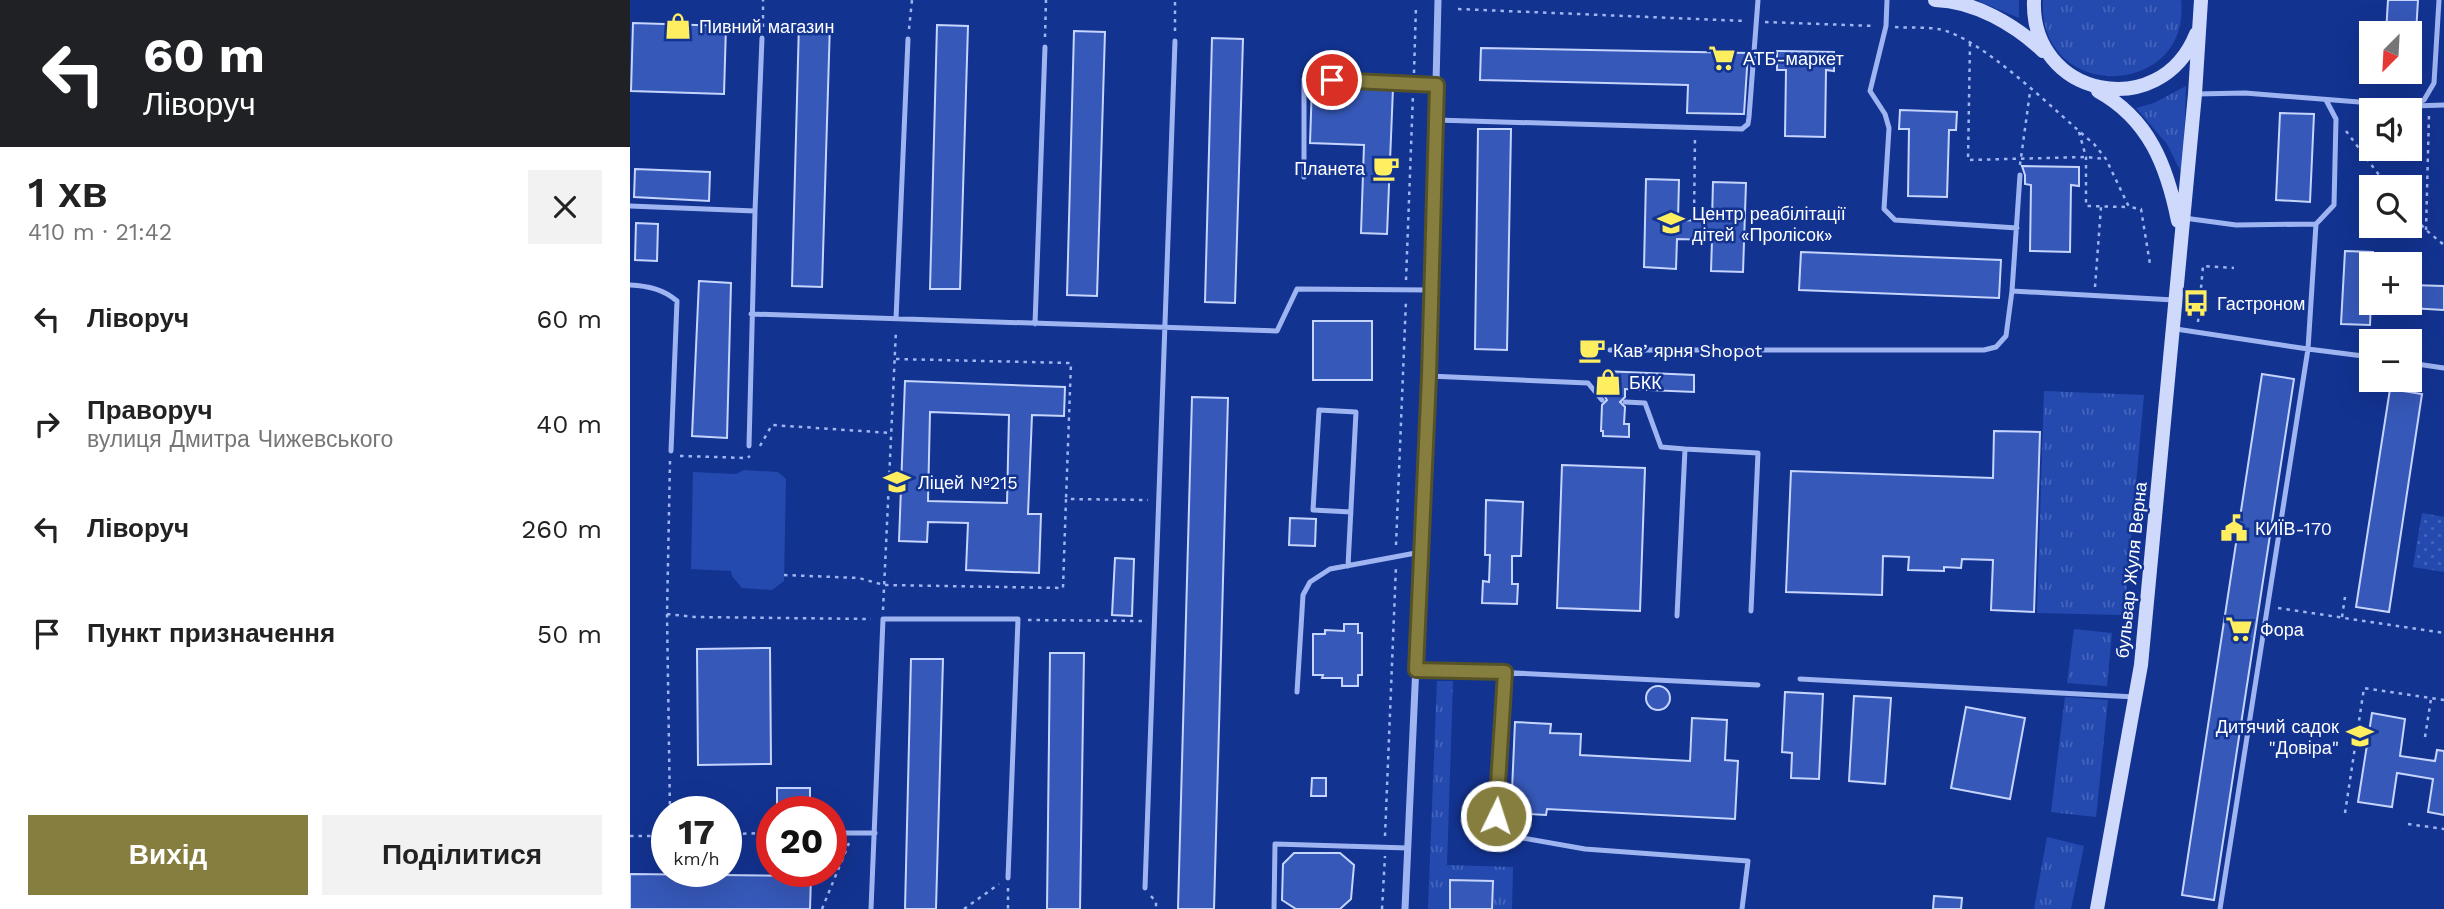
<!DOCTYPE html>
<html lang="uk">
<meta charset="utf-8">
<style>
body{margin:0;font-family:"Work Sans",sans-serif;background:#f2f2f2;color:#222;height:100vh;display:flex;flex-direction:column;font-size:26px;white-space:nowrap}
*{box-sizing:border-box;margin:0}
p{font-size:23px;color:#767676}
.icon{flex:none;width:38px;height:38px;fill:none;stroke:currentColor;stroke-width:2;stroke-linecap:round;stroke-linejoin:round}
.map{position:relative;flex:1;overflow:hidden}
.details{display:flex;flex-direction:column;background:#fff;width:630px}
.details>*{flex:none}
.banner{background:#202124;color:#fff;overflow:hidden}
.needle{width:46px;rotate:204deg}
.tools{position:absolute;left:1729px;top:21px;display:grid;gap:14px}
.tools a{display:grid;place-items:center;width:63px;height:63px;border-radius:0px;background:#fff;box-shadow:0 7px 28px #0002;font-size:35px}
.speed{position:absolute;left:21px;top:796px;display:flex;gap:14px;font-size:35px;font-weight:700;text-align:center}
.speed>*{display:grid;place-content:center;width:91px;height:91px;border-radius:50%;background:#fff;box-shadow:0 7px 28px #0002;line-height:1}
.speed small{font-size:18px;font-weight:400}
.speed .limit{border:10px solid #d22;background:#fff;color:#111}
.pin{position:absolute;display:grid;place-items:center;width:60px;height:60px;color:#fff;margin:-30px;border:4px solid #fff;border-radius:50%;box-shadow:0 2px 7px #0007}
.me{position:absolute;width:77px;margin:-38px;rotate:4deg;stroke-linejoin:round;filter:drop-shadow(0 0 5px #0008)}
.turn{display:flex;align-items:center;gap:24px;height:147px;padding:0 28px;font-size:32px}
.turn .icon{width:91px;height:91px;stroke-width:2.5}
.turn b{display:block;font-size:49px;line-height:60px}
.round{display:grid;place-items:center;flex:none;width:74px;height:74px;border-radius:0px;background:#f2f2f2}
.headline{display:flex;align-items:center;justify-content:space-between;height:119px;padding:0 28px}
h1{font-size:42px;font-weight:600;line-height:52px}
.action{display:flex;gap:14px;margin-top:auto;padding:14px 28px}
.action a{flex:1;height:80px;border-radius:0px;background:#857e3e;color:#fff;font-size:28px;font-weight:600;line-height:80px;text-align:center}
.action a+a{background:#f2f2f2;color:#222}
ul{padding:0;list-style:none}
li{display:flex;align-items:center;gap:21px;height:105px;padding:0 28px}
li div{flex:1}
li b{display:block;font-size:26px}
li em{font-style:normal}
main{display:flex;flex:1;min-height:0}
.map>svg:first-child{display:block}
</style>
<main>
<section class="details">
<div class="banner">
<div class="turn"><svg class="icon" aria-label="left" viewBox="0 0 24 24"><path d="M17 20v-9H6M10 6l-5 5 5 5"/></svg><div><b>60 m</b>Ліворуч</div></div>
</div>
<div class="headline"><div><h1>1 хв</h1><p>410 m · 21:42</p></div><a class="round"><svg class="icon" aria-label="close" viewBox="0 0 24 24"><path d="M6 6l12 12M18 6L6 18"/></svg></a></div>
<ul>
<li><svg class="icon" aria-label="left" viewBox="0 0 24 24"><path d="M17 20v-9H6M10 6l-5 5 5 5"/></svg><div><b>Ліворуч</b></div><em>60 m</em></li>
<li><svg class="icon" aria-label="right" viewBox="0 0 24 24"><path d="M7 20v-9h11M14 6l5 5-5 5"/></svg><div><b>Праворуч</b><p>вулиця Дмитра Чижевського</p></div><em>40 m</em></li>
<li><svg class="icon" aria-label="left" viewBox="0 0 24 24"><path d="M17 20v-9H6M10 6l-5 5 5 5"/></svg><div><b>Ліворуч</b></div><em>260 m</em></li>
<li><svg class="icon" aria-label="arrive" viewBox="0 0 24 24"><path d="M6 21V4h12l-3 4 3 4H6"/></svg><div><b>Пункт призначення</b></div><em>50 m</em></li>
</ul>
<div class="action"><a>Вихід</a><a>Поділитися</a></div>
</section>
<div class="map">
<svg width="1814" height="909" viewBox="0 0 1814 909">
<defs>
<pattern id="grass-tufts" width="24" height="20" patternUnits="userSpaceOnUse" patternTransform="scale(1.75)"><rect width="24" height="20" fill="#244ab0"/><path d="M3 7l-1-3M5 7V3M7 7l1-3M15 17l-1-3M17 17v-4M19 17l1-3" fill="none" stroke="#4565bc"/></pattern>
<pattern id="park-dots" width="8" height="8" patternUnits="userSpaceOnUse" patternTransform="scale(1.75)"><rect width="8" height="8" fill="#244ab0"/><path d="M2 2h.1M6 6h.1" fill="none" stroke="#4565bc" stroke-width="1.8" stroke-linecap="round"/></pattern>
</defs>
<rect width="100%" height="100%" fill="#133391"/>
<path fill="url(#grass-tufts)" d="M1389,0V18L1348,1L1350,0Z
M1413,0H1551C1562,99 1407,104 1413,0Z
M1556,86L1553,176L1537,144L1506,108L1524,103Z
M1414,391L1514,395L1494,615L1407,613Z
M1444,629L1482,633L1477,686L1437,683Z
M807,681H823L817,865L883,867L882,909H798Z
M1435,697L1478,700L1466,817L1421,812Z
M1417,837L1454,846L1441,909H1404Z"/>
<path fill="url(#park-dots)" d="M1792,513L1814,517V572L1783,567Z"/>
<path fill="#244ab0" d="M114,470L148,472L156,479L154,581L142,590L112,588L102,576L101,571L61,569L63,472L106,474Z"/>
<path fill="#3658b8" stroke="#c6d5fd" stroke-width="2" fill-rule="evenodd" d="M1758,0H1788L1786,33H1756Z
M3,23L96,26L94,94L1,91Z
M169,23H200L192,287L162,286Z
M307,25L338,26L330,289H300Z
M444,31L475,32L467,296L437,295Z
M582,38L613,39L605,303L575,302Z
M851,48L1118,53L1114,114L1057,113L1058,85L850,80Z
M1147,51L1204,52V71L1196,70L1195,137L1155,136L1156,70H1147Z
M682,85L763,88L757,234L731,233L734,145L680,143Z
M1270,110L1327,112L1326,130H1319L1317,197L1278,196L1279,129H1269Z
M1650,113L1684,114L1680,202L1646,200Z
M848,129H881L877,350L845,349Z
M1392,166L1449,167V186L1441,185L1440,252L1400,251L1401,185L1395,184V175Z
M5,169L80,172L79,201L4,197Z
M1016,179L1049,180L1048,220L1082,221L1083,182L1116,183L1113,272L1081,271L1082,240L1047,239L1046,269L1014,267Z
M6,223L28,224L27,261L5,260Z
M1715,251L1743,252L1740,325L1711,324Z
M1171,252L1371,260L1369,298L1169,290Z
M69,281L101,283L97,438L62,436Z
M1780,285L1814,286V310L1780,308Z
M683,321H742V380H683Z
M973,371L1064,375V392L995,389V397L990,402L995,407L994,424H999V437L973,436V431H971L972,405L977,400L972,392Z
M1632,374L1664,379L1584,900L1552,895Z
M275,381L435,387L434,416L402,415L398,514H411L409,573L336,570L338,523L298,522L297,542L269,541ZM300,412L379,415L377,503L298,501Z
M1760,389L1792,394L1759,612L1726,607Z
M562,397L598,398L584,909H548Z
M1364,431L1410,432L1404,612L1361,610L1363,560L1332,559L1331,568L1314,567V571L1278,570L1279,557L1253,556L1252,595L1156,592L1161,471L1363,478Z
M932,465L1015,468L1010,611L927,608Z
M856,500L893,502L891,556H882V584H888L887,604L852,603L853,581L859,582L860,555H855Z
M660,518L686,519L685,546L659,545Z
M485,558L504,559L502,616L482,615Z
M714,624H728V633H732V675H728V686H712V678H692L693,675H683V634H695V630L714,631Z
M140,648L141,764L68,765L67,649Z
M420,653H454L450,909H417Z
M281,659H313L306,909H275Z
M1016 698a12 12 0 1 1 24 0a12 12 0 1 1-24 0Z
M1155,692L1193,694L1189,779L1161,778L1162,753L1152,752Z
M1224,696L1261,698L1255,784L1219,781Z
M1336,707L1395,718L1380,799L1321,788Z
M1742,713L1775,719L1770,756L1805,761L1807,750L1814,751V815L1798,812L1803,779L1767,773L1762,807L1728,802Z
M1062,718L1097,720L1095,760L1108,761L1105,819L917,809L916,815L881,813L885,722L921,724L920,733L951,734L950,755L1060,761Z
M682,778H696V796H681Z
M147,788H180V812H147Z
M664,853H710L724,865L721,899L710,909H666L652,900L653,864Z
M0,874L181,876L180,909H0Z
M820,880L863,881L862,909H820Z
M1304,896L1332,898L1331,909H1303Z"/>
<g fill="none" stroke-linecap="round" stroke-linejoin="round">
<path stroke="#9fb5f2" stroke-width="2.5" stroke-dasharray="3.5 5" stroke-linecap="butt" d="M828,9L1115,21
M1135,22L1244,26
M133,27V0
M1265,27C1279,28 1294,27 1308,29C1351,36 1429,115 1464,144L1476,159L1499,207L1511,209L1520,264
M279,29L282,0
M545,31V0
M415,37L416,0
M1340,43L1338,160L1456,157L1476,159
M784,73L786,6
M1716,131L1758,187
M1449,132L1456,157V206L1499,207
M1390,165L1400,92
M1780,212L1796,230L1814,245
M1064,220L1065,136
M1796,230L1799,114
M776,280L783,94
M1465,287L1471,207
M1568,322L1573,266L1604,268
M266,359L441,363L436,499
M130,446L142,425L261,433
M50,456L117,458L120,456
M40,461L37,614L65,617L241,619
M766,545L776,300
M154,575L229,578L254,585L433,588L436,499L518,500
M1648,608L1814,633
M253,610L266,330
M37,614L40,812
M1712,617L1715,597
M398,620L514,621
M1795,737L1801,699
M1715,813L1734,688L1814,700
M1778,824L1814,829
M96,834L142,833
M0,836H37
M755,836L766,566
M378,888V909
M521,896L526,902V909
M192,909L219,843
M334,909L369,884
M752,909L755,856"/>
<path stroke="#9fb5f2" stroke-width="5" d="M1257,0L1256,26L1240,91L1255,114L1259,128L1254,209L1265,220L1387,228
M1566,94L1615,93L1780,106L1794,100L1804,83L1809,0
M1783,106L1814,105
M806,120L1112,129L1118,124L1119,117L1128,0
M674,177V79L807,85
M0,206L125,211
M1554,218L1606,225L1686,224L1704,205L1706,119L1696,100
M1686,224L1678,349L1741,357
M0,285C18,286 33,289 47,301L41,451
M1382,291L1544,300
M121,314L647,331L667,289L801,290
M266,319L278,39
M405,324L415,47
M1546,329L1678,349L1590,909
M980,350H1354L1366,347L1376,336L1382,291L1390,175
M1780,363L1814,368
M799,376L958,383L972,400
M995,402L1015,403L1031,447L1055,449
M119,446L125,211L132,38
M718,566L726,412L689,410L683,510L721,512
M1047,616L1055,449L1128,453L1121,611
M786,670H823L1128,685
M875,672L866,816L874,830L887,837L955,849L1118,861L1112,909
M1170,679L1505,697
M667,692L673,595L680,582L700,569L791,552
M201,833H245
M515,888L545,41
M241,909L253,619H388L378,878
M644,909L645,844L778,848"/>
<path stroke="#9fb5f2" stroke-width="7" d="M775,909L799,376L808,0"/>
<path stroke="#ced9fc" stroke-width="14" d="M1305,0C1345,1 1385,25 1413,51
M1404,0C1400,97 1530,124 1566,34
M1468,91C1519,119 1537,166 1548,221
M1467,909L1511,665L1565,94L1571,0"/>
</g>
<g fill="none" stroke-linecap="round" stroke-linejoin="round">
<defs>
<path id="route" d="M702,80L807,85L799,376L786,670L875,672L866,816"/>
</defs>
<use href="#route" stroke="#565228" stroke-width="18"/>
<use href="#route" stroke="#857e3e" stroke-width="12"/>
</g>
<defs>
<symbol id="shop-bare" viewBox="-9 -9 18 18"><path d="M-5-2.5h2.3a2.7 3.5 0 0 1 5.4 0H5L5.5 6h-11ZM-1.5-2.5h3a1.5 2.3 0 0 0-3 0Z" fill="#ffee60" stroke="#133391" stroke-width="2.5" paint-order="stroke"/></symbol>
<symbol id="supermarket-bare" viewBox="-9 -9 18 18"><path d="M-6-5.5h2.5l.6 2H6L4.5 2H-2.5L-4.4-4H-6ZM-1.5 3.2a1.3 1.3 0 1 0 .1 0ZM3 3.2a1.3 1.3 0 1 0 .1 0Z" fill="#ffee60" stroke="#133391" stroke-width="2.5" paint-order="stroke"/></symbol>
<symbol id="cafe-bare" viewBox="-9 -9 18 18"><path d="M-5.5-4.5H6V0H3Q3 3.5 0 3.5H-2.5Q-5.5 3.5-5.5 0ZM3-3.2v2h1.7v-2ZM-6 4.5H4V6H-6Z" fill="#ffee60" stroke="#133391" stroke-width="2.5" paint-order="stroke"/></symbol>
<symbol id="school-bare" viewBox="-9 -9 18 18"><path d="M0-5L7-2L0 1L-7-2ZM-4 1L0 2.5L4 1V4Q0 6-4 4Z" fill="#ffee60" stroke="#133391" stroke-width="2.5" paint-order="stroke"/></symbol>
<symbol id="bus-bare" viewBox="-9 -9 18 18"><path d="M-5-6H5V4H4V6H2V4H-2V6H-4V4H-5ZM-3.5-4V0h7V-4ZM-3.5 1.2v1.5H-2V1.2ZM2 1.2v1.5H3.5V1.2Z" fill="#ffee60" stroke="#133391" stroke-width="2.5" paint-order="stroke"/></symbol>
<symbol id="civic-bare" viewBox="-9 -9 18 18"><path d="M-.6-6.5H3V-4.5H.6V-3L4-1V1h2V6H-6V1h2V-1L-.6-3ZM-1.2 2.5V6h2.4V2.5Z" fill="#ffee60" stroke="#133391" stroke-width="2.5" paint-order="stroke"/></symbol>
</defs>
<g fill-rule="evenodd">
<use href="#shop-bare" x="29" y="7" width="38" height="38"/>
<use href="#supermarket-bare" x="1073" y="39" width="38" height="38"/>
<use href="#cafe-bare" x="737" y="149" width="38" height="38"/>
<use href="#school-bare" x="1022" y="204" width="38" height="38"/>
<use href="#bus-bare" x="1547" y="284" width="38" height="38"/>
<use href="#cafe-bare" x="943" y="331" width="38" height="38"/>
<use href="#shop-bare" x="959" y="363" width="38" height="38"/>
<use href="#school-bare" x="248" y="463" width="38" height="38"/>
<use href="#civic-bare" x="1585" y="509" width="38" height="38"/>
<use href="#supermarket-bare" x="1590" y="610" width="38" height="38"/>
<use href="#school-bare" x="1711" y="717" width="38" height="38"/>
</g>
<g text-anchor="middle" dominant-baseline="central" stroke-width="5" stroke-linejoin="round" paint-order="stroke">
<g font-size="18" fill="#fff" stroke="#133391" text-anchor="start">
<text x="69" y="26">Пивний магазин</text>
<text x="1113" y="58">АТБ-маркет</text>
<text x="735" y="168" text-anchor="end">Планета</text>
<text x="1062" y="213">Центр реабілітації<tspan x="1062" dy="21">дітей «Пролісок»</tspan></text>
<text x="1587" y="303">Гастроном</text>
<text x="983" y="350">Кавʼярня Shopot</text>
<text x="999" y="382">БКК</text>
<text x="288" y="482">Ліцей №215</text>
<text x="1625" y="528">КИЇВ-170</text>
<text x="1630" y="629">Фора</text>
<text x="1709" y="726" text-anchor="end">Дитячий садок<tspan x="1709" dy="21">"Довіра"</tspan></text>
</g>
<g font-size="18" fill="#fff" stroke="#133391">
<text transform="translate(1501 570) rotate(-84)">бульвар Жуля Верна</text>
</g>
</g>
</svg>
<div class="tools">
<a><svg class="needle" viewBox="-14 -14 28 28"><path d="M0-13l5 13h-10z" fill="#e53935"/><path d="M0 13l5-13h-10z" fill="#767676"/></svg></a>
<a><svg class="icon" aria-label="sound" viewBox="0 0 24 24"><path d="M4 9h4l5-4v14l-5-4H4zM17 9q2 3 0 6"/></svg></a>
<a><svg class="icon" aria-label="search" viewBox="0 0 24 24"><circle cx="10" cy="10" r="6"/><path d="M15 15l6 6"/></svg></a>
<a>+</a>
<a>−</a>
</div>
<div class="speed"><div>17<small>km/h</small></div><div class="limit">20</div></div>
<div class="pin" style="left:702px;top:80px;background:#d93025"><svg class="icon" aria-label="arrive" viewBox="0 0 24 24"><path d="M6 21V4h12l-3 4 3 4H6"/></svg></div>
<svg class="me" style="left:866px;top:816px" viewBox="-20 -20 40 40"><circle r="17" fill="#857e3e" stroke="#fff" stroke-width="3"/><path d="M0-11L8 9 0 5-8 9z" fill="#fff"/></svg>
</div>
</main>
